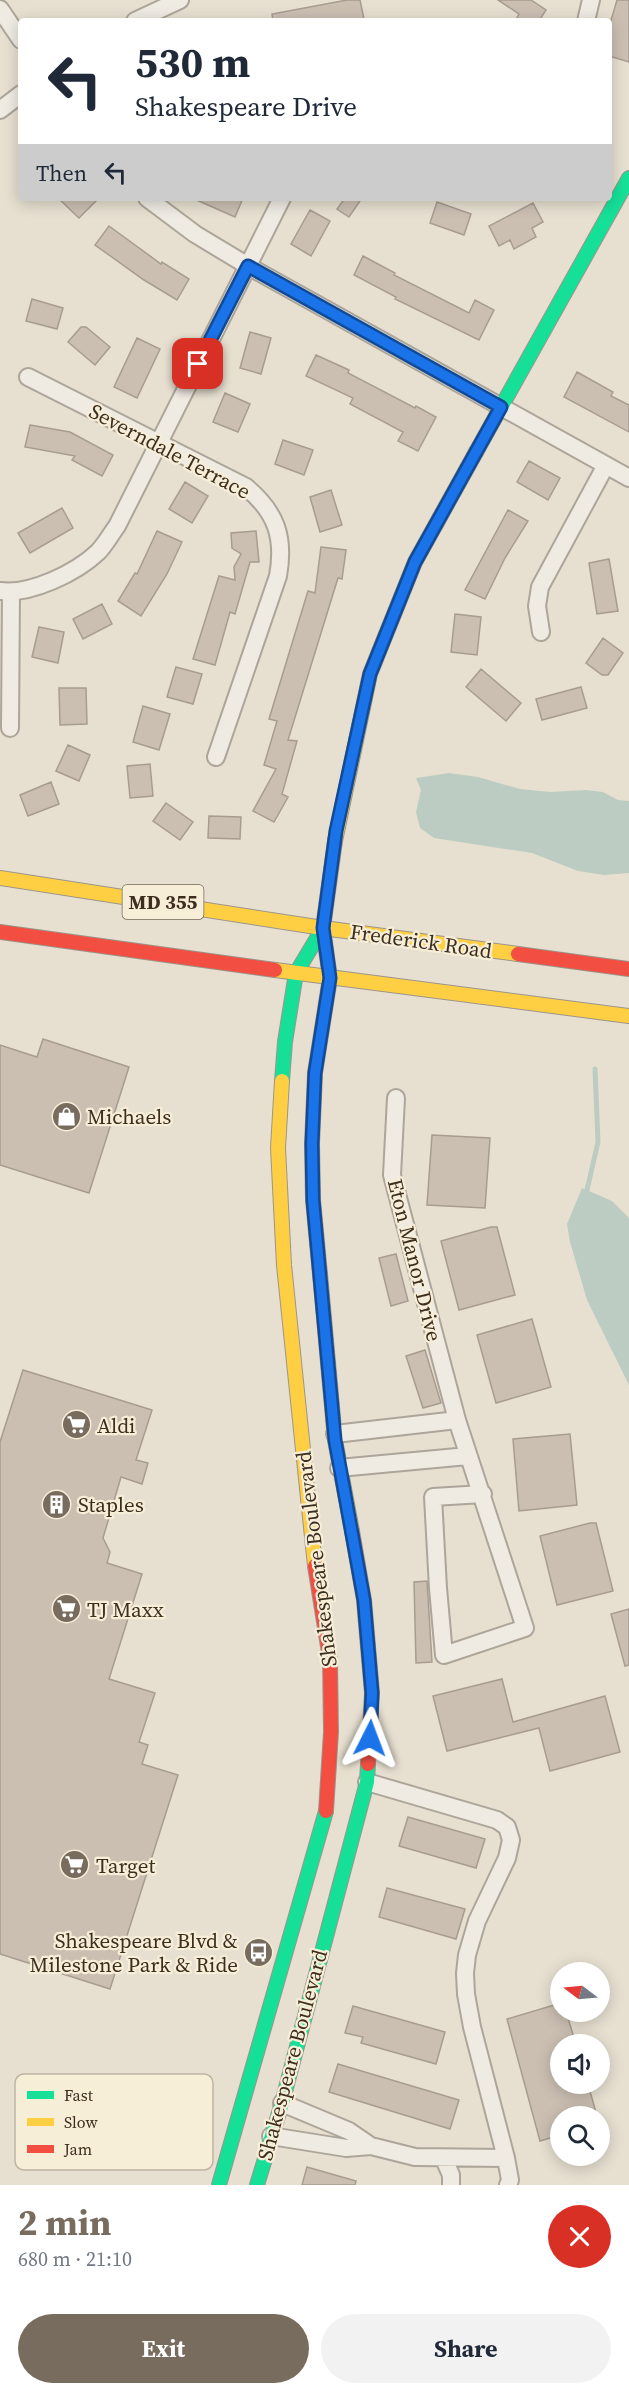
<!DOCTYPE html>
<meta charset="utf-8">
<style>
body{margin:0;font-family:"Source Serif 4",serif;background:#f2f2f3;color:#1f2937;height:100vh;display:flex;flex-direction:column;font-size:22px;white-space:nowrap}
*{box-sizing:border-box;margin:0}
p{font-size:20px;color:#747a83}
.icon{flex:none;width:33px;height:33px;fill:none;stroke:currentColor;stroke-width:2;stroke-linecap:round;stroke-linejoin:round}
.map{position:relative;height:2185px;overflow:hidden}
.drawer{display:flex;flex-direction:column;background:#fff;flex:1}
.drawer>*{flex:none}
.guide{position:absolute;left:18px;top:18px;width:594px;height:183px;border-radius:6px;box-shadow:0 3px 15px #0003;background:#fff;color:#1f2937;overflow:hidden}
.needle{width:39px;rotate:286deg}
.fabs{position:absolute;left:550px;top:1962px;display:grid;gap:12px}
.fabs a{display:grid;place-items:center;width:60px;height:60px;border-radius:50%;background:#fff;box-shadow:0 3px 15px #0003;font-size:30px}
.pin{position:absolute;display:grid;place-items:center;width:51px;height:51px;color:#fff;margin:-26px;border-radius:12px;box-shadow:0 3px 9px #0006}
.me{position:absolute;width:66px;margin:-33px;rotate:3deg;stroke-linejoin:round;filter:drop-shadow(0 0 4px #0008)}
.turn{display:flex;align-items:center;gap:21px;height:126px;padding:0 18px;font-size:27px}
.turn .icon{width:78px;height:78px;stroke-width:2.5}
.turn b{display:block;font-size:42px;line-height:51px}
.then{display:flex;align-items:center;height:57px;padding:0 18px;background:#0003;gap:12px;font-size:22px}
.round{display:grid;place-items:center;flex:none;width:63px;height:63px;border-radius:32px;background:#f2f2f3}
.headline{display:flex;align-items:center;justify-content:space-between;height:102px;padding:0 18px}
h1{font-size:36px;font-weight:700;line-height:45px;color:#786c5e}
.primary-button{display:flex;gap:12px;margin-top:auto;padding:12px 18px}
.primary-button a{flex:1;height:69px;border-radius:36px;background:#786c5e;color:#fff;font-size:24px;font-weight:700;line-height:69px;text-align:center}
.primary-button a+a{background:#f2f2f3;color:#1f2937}
.map>svg:first-child{display:block}
</style>
<div class="map">
<svg width="629" height="2185" viewBox="0 0 629 2185">
<rect width="100%" height="100%" fill="#e7e0d1"/>
<path fill="#bcccc2" d="M449,773L478,777L520,789L550,792L586,790L603,792L618,800L629,801V873L604,875L578,871L532,853L434,838L420,828L416,812L421,790L416,778Z
M582,1188L612,1201L629,1218V1385L587,1300L570,1242L567,1224Z"/>
<g fill="none" stroke-linecap="round" stroke-linejoin="round">
<path stroke="#bcccc2" stroke-width="5" d="M587,1190L598,1142L595,1069"/>
</g>
<path fill="#cbbfb2" stroke="#a89c90" stroke-width="1.5" d="M347,0H360L364,19L351,21H273L272,14Z
M498,0H531L546,10L539,21H515L519,14Z
M617,0H629V62L609,56V27Z
M58,198H99L79,218Z
M192,198H243L235,217Z
M345,198H362L349,217L337,209Z
M437,202L471,214L464,235L430,223Z
M533,203L543,222L532,228L536,237L514,249L510,240L499,246L489,226Z
M310,210L330,221L311,256L291,244Z
M109,226L161,264L162,262L189,279L177,300L144,280L95,245Z
M363,256L395,273L394,275L469,313L475,300L494,310L479,340L395,299L396,297L354,275Z
M32,299L63,308L57,329L26,321Z
M81,327H86L110,347L95,365L68,342Z
M250,332L271,338L261,374L240,368Z
M137,338L160,349L137,398L114,387Z
M316,355L349,370L348,373L415,408L416,406L436,417L418,451L398,441L403,432L350,404L353,398L306,376Z
M577,372L613,392L611,396L629,405V432L564,397Z
M225,393L250,404L238,432L213,422Z
M30,425L70,432L113,455L102,476L72,460L75,456L25,447Z
M283,440L313,450L304,475L275,464Z
M529,461L560,478L548,500L517,482Z
M185,482L208,496L192,523L169,509Z
M331,490L342,525L320,532L310,497Z
M62,508L73,528L30,553L18,533Z
M508,510L528,521L505,558L485,599L465,590Z
M157,531L182,542L167,574L141,616L118,601L135,573L137,574Z
M256,531L259,562H250L235,614L230,612L215,665L193,659L219,576L235,580L234,567L241,554L232,548L231,533Z
M321,547L346,550L342,579L338,578L288,740L297,741L282,794L288,797L274,822L253,811L276,769L264,765L277,721L269,719L308,591L315,593Z
M609,559L618,611L597,614L589,563Z
M102,604L112,624L83,639L73,619Z
M455,614L481,617L477,655L451,652Z
M39,627L64,632L58,663L32,657Z
M603,638L623,653L608,675H602L586,663Z
M176,667L202,674L193,704L167,697Z
M481,669L521,703L506,721L466,687Z
M581,687L587,708L542,720L536,699Z
M59,688H86L87,724L60,725Z
M143,706L170,714L159,750L133,742Z
M68,745L90,755L79,781L56,771Z
M150,764L153,796L130,798L127,766Z
M51,782L59,804L28,816L20,795Z
M166,803L193,822L180,840L153,821Z
M209,816L241,817L240,839L208,838Z
M43,1039L129,1067L89,1193L0,1165V1045L37,1057Z
M432,1135L490,1138L485,1208L427,1205Z
M491,1227H497L515,1295L459,1310L441,1241Z
M396,1254L408,1301L391,1306L379,1258Z
M532,1319L551,1387L496,1403L477,1335Z
M425,1350L441,1403L423,1408L406,1356Z
M23,1370L152,1410L136,1460L148,1463L142,1484L121,1477L103,1538L110,1552L107,1563L142,1574L109,1679L155,1693L139,1742L148,1745L142,1764L178,1775L110,1989L0,1954V1442Z
M570,1434L577,1505L519,1511L513,1439Z
M590,1523H596L613,1591L557,1605L540,1536Z
M427,1581L432,1662L416,1663L414,1582Z
M629,1609V1665L625,1666L611,1614Z
M502,1679L513,1722L605,1696L620,1752L550,1771L539,1728L447,1751L433,1696Z
M408,1817L485,1839L476,1868L399,1846Z
M387,1888L465,1909L456,1939L379,1917Z
M561,2003V2012H566L576,2044H561V2084H588L597,2116H561V2135L540,2141L507,2019Z
M353,2006L445,2032L436,2064L361,2043L363,2037L345,2033Z
M338,2064L459,2100L450,2129L329,2092Z
M307,2167L356,2181L355,2185H302Z"/>
<g fill="none" stroke-linecap="round" stroke-linejoin="round">
<defs>
<path id="street" d="M0,9L21,40
M135,21L180,0
M586,21L591,0
M0,110L21,94
M147,198L195,234L248,266L629,478
M28,377L246,487C276,512 285,537 278,576L216,757
M0,591C30,595 76,573 98,552C105,545 111,534 117,526L282,198
M541,632L537,606L540,587L606,465
M10,728L11,592
M396,1098L392,1175L457,1420L525,1628L444,1655L438,1588L433,1497L483,1494
M335,1434L457,1420
M339,1468L468,1456
M367,1782L497,1820L507,1827L511,1840L507,1858L477,1921L467,1955L465,1973L466,1994L472,2027L506,2158L510,2180L508,2185
M282,2103L349,2131L371,2146
M271,2136L346,2148L371,2146L415,2157L506,2158
M444,2159L451,2175V2185"/>
<path id="fast" d="M476,452L629,178
M282,1081L285,1042L296,973L323,928
M219,2185L326,1811
M257,2185L282,2103L367,1782L368,1764"/>
<path id="slow" d="M335,841L370,674L415,562L476,452
M0,878L323,928L518,954
M275,970L629,1016
M282,1081L278,1148L284,1265L315,1566
M320,1274L335,1440L352,1531"/>
<path id="jam" d="M0,932L275,970
M518,954L629,969
M320,1274L313,1200L312,1144L315,1073L330,978L323,928L335,841
M352,1531L364,1600L372,1693L368,1764
M315,1566L330,1659L331,1732L326,1811"/>
</defs>
<use href="#street" stroke="#ada599" stroke-width="20"/>
<use href="#fast" stroke="#9c958a" stroke-width="16"/>
<use href="#slow" stroke="#9c958a" stroke-width="16"/>
<use href="#jam" stroke="#9c958a" stroke-width="16"/>
<use href="#street" stroke="#efebe3" stroke-width="16"/>
<use href="#fast" stroke="#16e098" stroke-width="14"/>
<use href="#slow" stroke="#ffcf43" stroke-width="14"/>
<use href="#jam" stroke="#f24e42" stroke-width="14"/>
</g>
<g fill="none" stroke-linecap="round" stroke-linejoin="round">
<defs>
<path id="route" d="M198,364L248,266L501,407L415,562L370,674L336,831L323,928L330,978L315,1073L312,1144L313,1200L335,1440L364,1600L372,1693L370,1738"/>
</defs>
<use href="#route" stroke="#114b97" stroke-width="15"/>
<use href="#route" stroke="#1a73e8" stroke-width="10"/>
</g>
<defs>
<symbol id="shop-disc" viewBox="-11 -11 22 22"><circle r="9.5" fill="#786c5e" stroke="#f7eed8"/><path d="M-5-2.5h2.3a2.7 3.5 0 0 1 5.4 0H5L5.5 6h-11ZM-1.5-2.5h3a1.5 2.3 0 0 0-3 0Z" fill="#fff"/></symbol>
<symbol id="supermarket-disc" viewBox="-11 -11 22 22"><circle r="9.5" fill="#786c5e" stroke="#f7eed8"/><path d="M-6-5.5h2.5l.6 2H6L4.5 2H-2.5L-4.4-4H-6ZM-1.5 3.2a1.3 1.3 0 1 0 .1 0ZM3 3.2a1.3 1.3 0 1 0 .1 0Z" fill="#fff"/></symbol>
<symbol id="building-disc" viewBox="-11 -11 22 22"><circle r="9.5" fill="#786c5e" stroke="#f7eed8"/><path d="M-4-6H4V6H1V3H-1V6H-4ZM-2.5-4.3h1.7v1.8h-1.7ZM.8-4.3h1.7v1.8H.8ZM-2.5-1h1.7V.8h-1.7ZM.8-1h1.7V.8H.8Z" fill="#fff"/></symbol>
<symbol id="bus-disc" viewBox="-11 -11 22 22"><circle r="9.5" fill="#786c5e" stroke="#f7eed8"/><path d="M-5-6H5V4H4V6H2V4H-2V6H-4V4H-5ZM-3.5-4V0h7V-4ZM-3.5 1.2v1.5H-2V1.2ZM2 1.2v1.5H3.5V1.2Z" fill="#fff"/></symbol>
</defs>
<g fill-rule="evenodd">
<use href="#shop-disc" x="50" y="1100" width="33" height="33"/>
<use href="#supermarket-disc" x="60" y="1408" width="33" height="33"/>
<use href="#building-disc" x="40" y="1488" width="33" height="33"/>
<use href="#supermarket-disc" x="50" y="1592" width="33" height="33"/>
<use href="#supermarket-disc" x="58" y="1848" width="33" height="33"/>
<use href="#bus-disc" x="242" y="1936" width="33" height="33"/>
</g>
<g text-anchor="middle" dominant-baseline="central" stroke-width="4.5" stroke-linejoin="round" paint-order="stroke">
<rect fill="#f7eed8" stroke="#756857" stroke-width="1.5" x="122.5" y="885" width="81" height="34" rx="4.5"/>
<g font-size="20" font-weight="bold" fill="#3d2e20">
<text x="163" y="902">MD 355</text>
</g>
<g font-size="21" fill="#3d2e20" stroke="#f7eed8">
<text transform="translate(170 451) rotate(28)">Severndale Terrace</text>
<text transform="translate(421 941) rotate(8)">Frederick Road</text>
<text transform="translate(415 1260) rotate(76)">Eton Manor Drive</text>
<text transform="translate(316 1559) rotate(-97)">Shakespeare Boulevard</text>
<text transform="translate(292 2055) rotate(-75)">Shakespeare Boulevard</text>
</g>
<g font-size="21" fill="#3d2e20" stroke="#f7eed8" text-anchor="start">
<text x="87" y="1116">Michaels</text>
<text x="97" y="1425">Aldi</text>
<text x="78" y="1504">Staples</text>
<text x="87" y="1609">TJ Maxx</text>
<text x="96" y="1865">Target</text>
<text x="238" y="1940" text-anchor="end">Shakespeare Blvd &amp;<tspan x="238" dy="24">Milestone Park &amp; Ride</tspan></text>
</g>
</g>
<rect x="15" y="2074" width="198" height="96" rx="9" fill="#f7eed8" stroke="#bfb4a1" stroke-width="1.5"/>
<rect x="27" y="2091" width="27" height="8" fill="#16e098"/>
<rect x="27" y="2118" width="27" height="8" fill="#ffcf43"/>
<rect x="27" y="2145" width="27" height="8" fill="#f24e42"/>
<g font-size="16" fill="#3d2e20">
<text x="64" y="2101">Fast</text>
<text x="64" y="2128">Slow</text>
<text x="64" y="2155">Jam</text>
</g>
</svg>
<div class="fabs">
<a><svg class="needle" viewBox="-14 -14 28 28"><path d="M0-13l5 13h-10z" fill="#e53935"/><path d="M0 13l5-13h-10z" fill="#747a83"/></svg></a>
<a><svg class="icon" aria-label="sound" viewBox="0 0 24 24"><path d="M4 9h4l5-4v14l-5-4H4zM17 9q2 3 0 6"/></svg></a>
<a><svg class="icon" aria-label="search" viewBox="0 0 24 24"><circle cx="10" cy="10" r="6"/><path d="M15 15l6 6"/></svg></a>
</div>
<div class="pin" style="left:198px;top:364px;background:#d93025"><svg class="icon" aria-label="arrive" viewBox="0 0 24 24"><path d="M6 21V4h12l-3 4 3 4H6"/></svg></div>
<svg class="me" style="left:370px;top:1738px" viewBox="-20 -20 40 40"><path d="M0-17L14 15 0 8-14 15z" fill="#1a73e8" stroke="#fff" stroke-width="4"/></svg>
<div class="guide">
<div class="turn"><svg class="icon" aria-label="left" viewBox="0 0 24 24"><path d="M17 20v-9H6M10 6l-5 5 5 5"/></svg><div><b>530 m</b>Shakespeare Drive</div></div>
<div class="then">Then<svg class="icon" aria-label="left" viewBox="0 0 24 24"><path d="M17 20v-9H6M10 6l-5 5 5 5"/></svg></div>
</div>
</div>
<section class="drawer">
<div class="headline"><div><h1>2 min</h1><p>680 m · 21:10</p></div><a class="round" style="background:#d93025;color:#fff"><svg class="icon" aria-label="close" viewBox="0 0 24 24"><path d="M6 6l12 12M18 6L6 18"/></svg></a></div>
<div class="primary-button"><a>Exit</a><a>Share</a></div>
</section>
